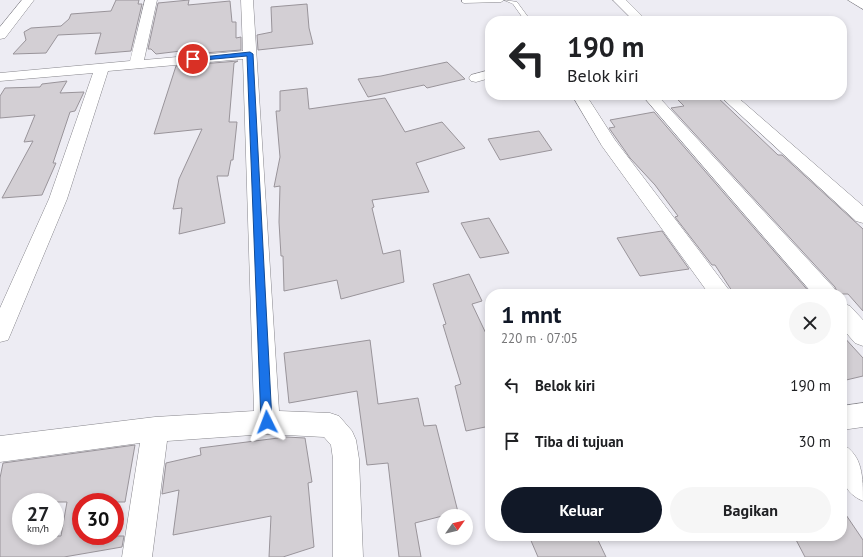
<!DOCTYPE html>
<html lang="id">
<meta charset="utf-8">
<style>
body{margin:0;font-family:"PT Sans",sans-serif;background:#f6f6f6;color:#202124;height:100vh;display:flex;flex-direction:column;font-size:15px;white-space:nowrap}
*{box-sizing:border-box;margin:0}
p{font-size:13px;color:#757577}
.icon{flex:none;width:22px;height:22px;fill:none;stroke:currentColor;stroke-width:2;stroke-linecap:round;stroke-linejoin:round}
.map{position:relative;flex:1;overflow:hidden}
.side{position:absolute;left:485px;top:289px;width:362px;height:252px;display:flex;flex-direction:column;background:#fff;border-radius:16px;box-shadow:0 2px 6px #0003}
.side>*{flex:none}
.top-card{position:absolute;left:485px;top:16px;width:362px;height:84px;border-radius:16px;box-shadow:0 2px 6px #0003;background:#fff;color:#202124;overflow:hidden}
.needle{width:26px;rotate:56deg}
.controls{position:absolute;left:437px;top:509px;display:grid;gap:8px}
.controls a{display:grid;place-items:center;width:36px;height:36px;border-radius:50%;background:#fff;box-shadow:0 2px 6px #0003;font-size:20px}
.speed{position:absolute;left:12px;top:493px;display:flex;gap:8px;font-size:20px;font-weight:700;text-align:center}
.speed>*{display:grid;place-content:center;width:52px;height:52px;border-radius:50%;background:#fff;box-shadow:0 2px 6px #0003;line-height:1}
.speed small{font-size:10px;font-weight:400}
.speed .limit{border:6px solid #d22;background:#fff;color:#111}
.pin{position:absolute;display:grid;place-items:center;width:34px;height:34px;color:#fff;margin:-17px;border:2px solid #fff;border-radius:50%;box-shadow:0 1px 4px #0007}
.me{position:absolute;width:44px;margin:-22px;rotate:357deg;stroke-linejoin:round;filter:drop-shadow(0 0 3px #0008)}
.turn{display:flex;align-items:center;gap:14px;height:84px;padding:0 16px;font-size:18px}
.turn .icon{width:52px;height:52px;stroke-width:2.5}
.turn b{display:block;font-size:28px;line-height:34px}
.round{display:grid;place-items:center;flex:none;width:42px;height:42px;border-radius:21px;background:#f6f6f6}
.summary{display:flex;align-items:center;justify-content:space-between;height:68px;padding:0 16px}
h1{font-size:24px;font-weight:700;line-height:30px;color:#111827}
.button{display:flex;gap:8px;margin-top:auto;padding:8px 16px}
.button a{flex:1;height:46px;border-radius:24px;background:#111827;color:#fff;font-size:16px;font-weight:700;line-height:46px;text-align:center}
.button a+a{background:#f6f6f6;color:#202124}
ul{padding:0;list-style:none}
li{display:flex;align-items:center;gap:12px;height:56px;padding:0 16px}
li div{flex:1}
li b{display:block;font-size:15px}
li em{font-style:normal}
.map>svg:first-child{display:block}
</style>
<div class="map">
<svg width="863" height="557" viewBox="0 0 863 557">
<rect width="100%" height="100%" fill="#edecf3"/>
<path fill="#d3cfd4" stroke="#99949a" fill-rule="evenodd" d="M116,0H139L138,4H142L131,51L95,54L101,33L58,35L46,53L13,54L26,40L24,32L31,28L61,26L69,19L71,14L111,11Z
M189,0L188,5L230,1L232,22H236V38L241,37V50L180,55L181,51L156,54L151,49H148L158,3Z
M307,4L309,28L313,44L258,50L257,35L272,32L271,7Z
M238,61L234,63L229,122H237L233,160H231L228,176H217L225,223L179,234L182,208L173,209L179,179L202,129L154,134L176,66Z
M447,62L465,79L427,88L424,85L368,97L358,79L381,76Z
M67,81L60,93L84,92L75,111L70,112L53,163H56L42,195L2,198L33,141L24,142L35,115L0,118V96L5,88L40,87L42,84Z
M307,88L309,109L385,98L405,132L442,122L465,148L416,163L429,192L372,200L374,207L372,208L383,254L400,250L404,282L341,299L337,280L284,291L283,256H281L279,222L280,186L274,187L280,157L276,111H280V91Z
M673,95H715L778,155H782L863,229V311L848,294H838L835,287L671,108L684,106Z
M654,112L811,294H734L715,265H712L675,217L678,216L655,185L630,158L609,128L615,127L610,120Z
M539,131L552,150L500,160L488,139Z
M489,218L509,253L480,258L461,223Z
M662,231L689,269L640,276L617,238Z
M469,274L482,301L472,304L490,342V426L466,431L455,386L461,384L443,325L446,324L433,284Z
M842,335L863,358V376L842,381Z
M370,340L378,404L418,398L424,426L436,425L458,512L415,523L421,557H399L388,463L367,465L357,391L289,403L284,353Z
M286,437L305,438L312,482L308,483L314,547L283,557H269L271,516L173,535L179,490L162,494L166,463L201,455L200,448Z
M135,445L125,502H81V536H124L122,547L64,557H0V478L3,463ZM21,502H67L61,536H21Z
M842,509L863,540V557H805L794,536H842Z
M529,536H596L606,557H538Z"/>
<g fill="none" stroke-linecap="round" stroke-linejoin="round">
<defs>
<path id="service" d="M462,0H504L501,2L464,3L462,2Z
M504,0L517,2L531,21H525L513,4Z"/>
<path id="minor" d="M22,0H34L5,38L0,39V27Z
M145,0H157L144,60L243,51L241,0H253L279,411L330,413L339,416L352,431L356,440L359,459L363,557H333V459L331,445L324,437L267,434L167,441L152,557H122L140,443L0,462V436L155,417L254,411L243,59L108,71L67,199L11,333L8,340L0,342V308L49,199L93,73L0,81V73L130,61Z
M613,0H626L647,21H634Z
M848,0H863V9Z
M490,70V78L476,82L471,81L469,78L471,75Z
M572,95H586L615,140L732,294H709L602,146Z
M642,95H657L834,288L837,294H813Z
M719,95H735L863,206V223L856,221Z
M842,303L850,306L863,320V346L855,343L842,328Z
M863,403V427L842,430V406Z
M842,444C863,455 863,477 863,501C837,490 842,468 842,444Z"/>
</defs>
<use href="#service" stroke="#87868c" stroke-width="1"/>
<use href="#minor" stroke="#87868c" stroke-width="1"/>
<use href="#service" fill="#fff" fill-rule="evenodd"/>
<use href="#minor" fill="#fff" fill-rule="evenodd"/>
</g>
<path fill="#1a73e8" stroke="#114b97" d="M250,52L253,54L272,422L271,426L267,428L263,426L261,422L247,56L193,61L190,59L193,58Z"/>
</svg>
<div class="controls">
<a><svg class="needle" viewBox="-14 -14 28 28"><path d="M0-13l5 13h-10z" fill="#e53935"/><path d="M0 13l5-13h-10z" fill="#757577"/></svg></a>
</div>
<div class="speed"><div>27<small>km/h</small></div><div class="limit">30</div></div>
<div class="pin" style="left:193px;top:59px;background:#d93025"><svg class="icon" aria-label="arrive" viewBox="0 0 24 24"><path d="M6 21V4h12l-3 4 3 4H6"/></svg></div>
<svg class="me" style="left:267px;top:422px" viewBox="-20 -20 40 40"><path d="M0-17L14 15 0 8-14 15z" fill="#1a73e8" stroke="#fff" stroke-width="4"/></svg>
<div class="top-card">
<div class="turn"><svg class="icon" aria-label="left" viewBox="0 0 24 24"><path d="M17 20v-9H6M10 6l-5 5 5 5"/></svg><div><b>190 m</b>Belok kiri</div></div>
</div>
<section class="side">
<div class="summary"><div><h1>1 mnt</h1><p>220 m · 07:05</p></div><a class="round"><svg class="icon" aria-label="close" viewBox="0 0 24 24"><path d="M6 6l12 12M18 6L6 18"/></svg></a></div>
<ul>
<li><svg class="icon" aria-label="left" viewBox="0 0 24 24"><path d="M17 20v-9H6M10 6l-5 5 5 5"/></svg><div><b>Belok kiri</b></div><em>190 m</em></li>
<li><svg class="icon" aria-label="arrive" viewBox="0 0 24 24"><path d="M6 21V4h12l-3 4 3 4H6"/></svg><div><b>Tiba di tujuan</b></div><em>30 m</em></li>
</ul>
<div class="button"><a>Keluar</a><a>Bagikan</a></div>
</section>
</div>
